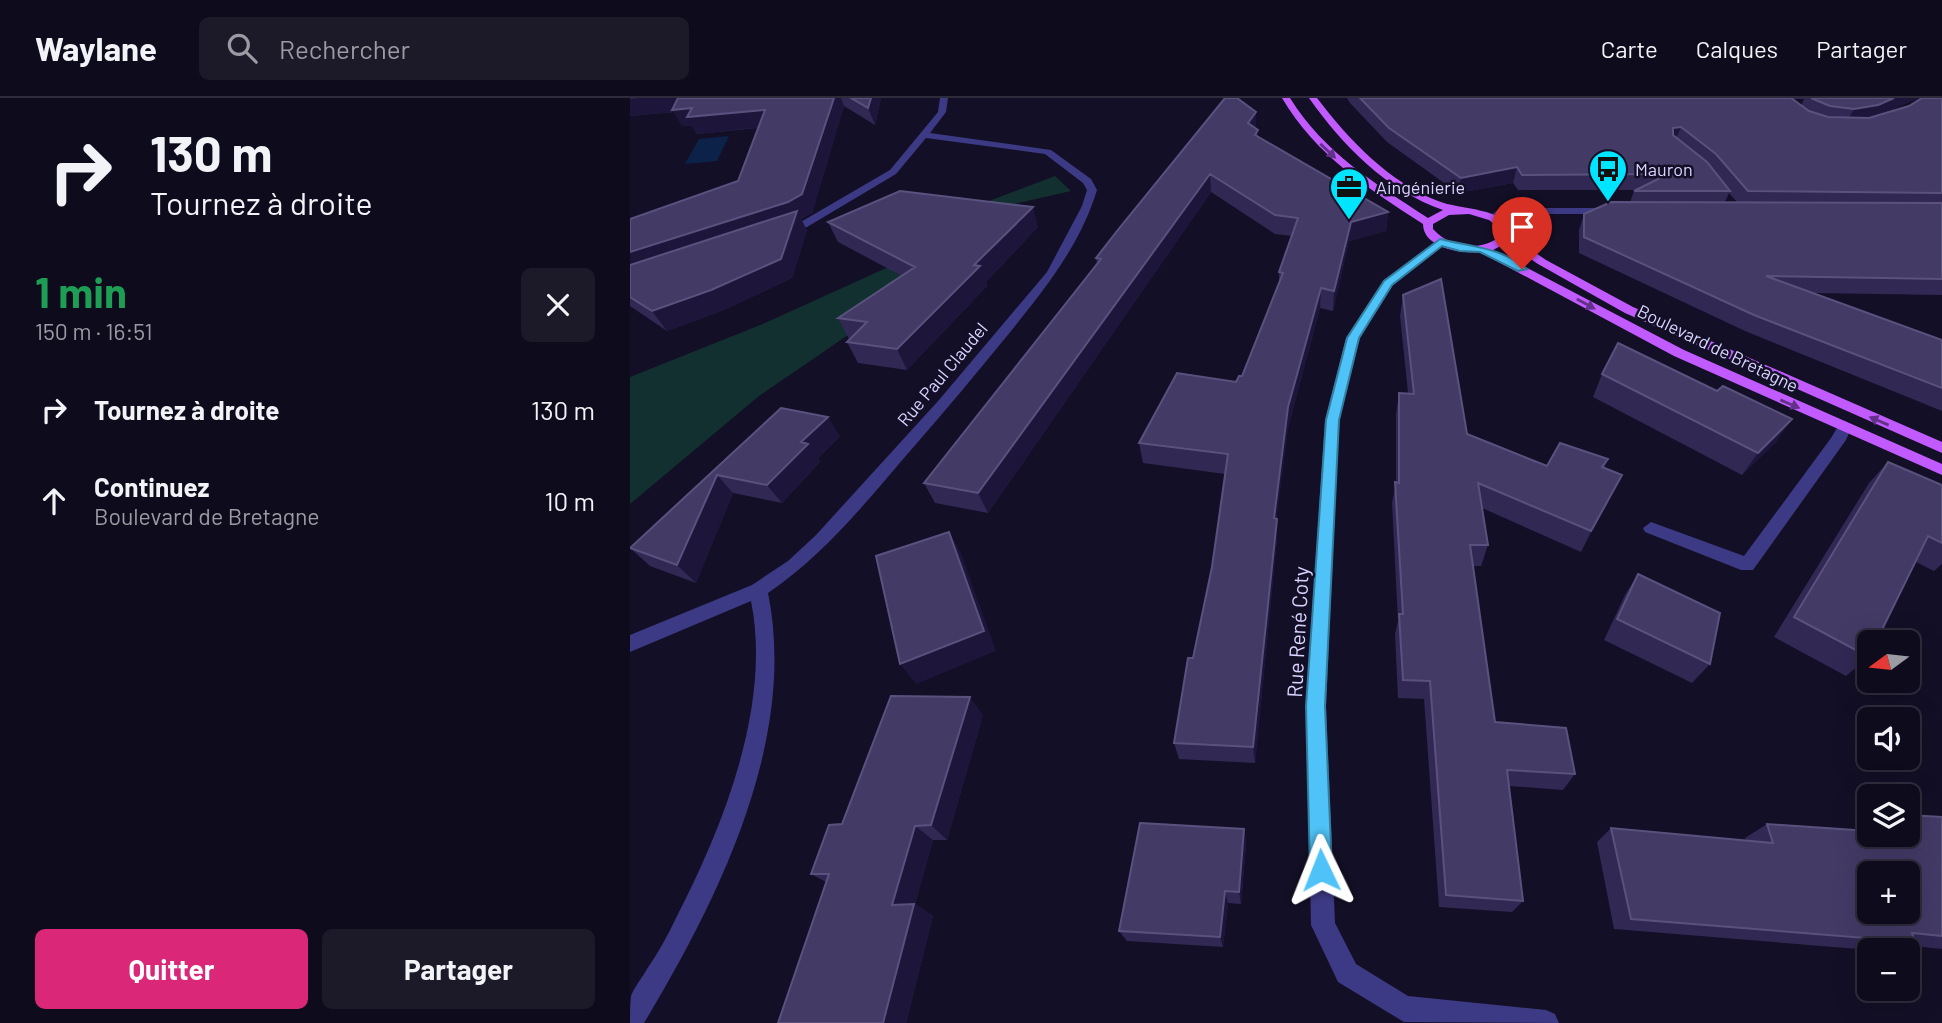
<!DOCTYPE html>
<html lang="fr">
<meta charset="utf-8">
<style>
body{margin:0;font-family:Barlow,sans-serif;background:#1c1929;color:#f1f3f6;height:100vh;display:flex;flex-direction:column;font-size:26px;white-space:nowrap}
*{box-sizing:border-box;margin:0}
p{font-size:23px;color:#9b9ba3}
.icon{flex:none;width:38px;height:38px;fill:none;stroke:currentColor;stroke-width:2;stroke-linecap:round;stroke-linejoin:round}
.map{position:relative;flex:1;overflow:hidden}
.side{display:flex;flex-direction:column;background:#0e0b1c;width:630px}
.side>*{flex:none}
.top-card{background:#0e0b1c;color:#f1f3f6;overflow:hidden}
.needle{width:46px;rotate:255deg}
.controls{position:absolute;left:1227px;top:532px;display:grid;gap:14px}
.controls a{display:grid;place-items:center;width:63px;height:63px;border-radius:10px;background:#0e0b1c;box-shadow:0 7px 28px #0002,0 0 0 2px #2e2b3b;font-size:35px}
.pin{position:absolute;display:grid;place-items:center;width:60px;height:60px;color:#fff;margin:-72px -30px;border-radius:50% 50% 50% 0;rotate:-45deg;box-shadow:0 0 7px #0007}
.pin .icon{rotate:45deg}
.me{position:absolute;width:77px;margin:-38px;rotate:358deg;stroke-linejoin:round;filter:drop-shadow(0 0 5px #0008)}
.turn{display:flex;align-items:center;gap:24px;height:147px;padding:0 35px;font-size:32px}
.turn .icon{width:91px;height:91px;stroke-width:2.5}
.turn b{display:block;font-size:49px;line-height:60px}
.round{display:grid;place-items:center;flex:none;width:74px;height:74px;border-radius:10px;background:#1c1929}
.overview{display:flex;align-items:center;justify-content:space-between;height:119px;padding:0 35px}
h1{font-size:42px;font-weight:700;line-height:52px;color:#1e9e55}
.cta{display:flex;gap:14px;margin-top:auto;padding:14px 35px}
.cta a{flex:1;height:80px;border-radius:10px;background:#db2777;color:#fff;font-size:28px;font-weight:700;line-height:80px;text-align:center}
.cta a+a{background:#1c1929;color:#f1f3f6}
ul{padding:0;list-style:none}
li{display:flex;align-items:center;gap:21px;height:91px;padding:0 35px}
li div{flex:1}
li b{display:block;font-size:26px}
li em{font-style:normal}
header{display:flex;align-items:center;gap:42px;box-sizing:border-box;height:98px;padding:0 35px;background:#0e0b1c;border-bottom:2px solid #2e2b3b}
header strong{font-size:33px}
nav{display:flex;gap:38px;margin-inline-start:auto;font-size:24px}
.search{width:490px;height:63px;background:#1c1929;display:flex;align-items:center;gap:18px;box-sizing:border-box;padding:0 24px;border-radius:10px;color:#9b9ba3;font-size:26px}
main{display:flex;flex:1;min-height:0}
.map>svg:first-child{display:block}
</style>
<header>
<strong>Waylane</strong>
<div class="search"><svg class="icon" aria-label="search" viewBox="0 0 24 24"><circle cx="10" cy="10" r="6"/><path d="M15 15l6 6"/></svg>Rechercher</div>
<nav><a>Carte</a><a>Calques</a><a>Partager</a></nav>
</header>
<main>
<section class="side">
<div class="top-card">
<div class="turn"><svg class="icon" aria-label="right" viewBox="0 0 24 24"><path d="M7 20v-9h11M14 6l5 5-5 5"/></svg><div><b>130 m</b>Tournez à droite</div></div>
</div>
<div class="overview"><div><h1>1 min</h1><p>150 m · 16:51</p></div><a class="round"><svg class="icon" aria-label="close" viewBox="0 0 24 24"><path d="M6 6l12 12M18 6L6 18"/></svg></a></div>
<ul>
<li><svg class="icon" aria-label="right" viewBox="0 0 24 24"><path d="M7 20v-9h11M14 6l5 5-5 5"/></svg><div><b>Tournez à droite</b></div><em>130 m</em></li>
<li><svg class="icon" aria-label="ahead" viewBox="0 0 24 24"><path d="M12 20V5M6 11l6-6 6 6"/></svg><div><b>Continuez</b><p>Boulevard de Bretagne</p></div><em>10 m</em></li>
</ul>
<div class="cta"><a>Quitter</a><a>Partager</a></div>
</section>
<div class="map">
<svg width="1312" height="925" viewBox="0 0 1312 925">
<rect width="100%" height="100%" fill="#130f26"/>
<path fill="#12302f" d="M425,78L441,93L345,115L240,222L129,298L0,406V279L135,225L298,151L340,110Z"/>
<path fill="#0c2248" d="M99,38L87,63L55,66L69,41Z"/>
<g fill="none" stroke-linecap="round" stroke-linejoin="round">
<path fill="#3d3a85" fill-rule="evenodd" d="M310,0H318L316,14L300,35L421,52L461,81L467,92C449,151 410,197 372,244C344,278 316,312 287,345C240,399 197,455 138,495C168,642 88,802 14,925H0C0,917 0,906 1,898C4,889 12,880 17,871C28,855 38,837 46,820C93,729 142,607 121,503L0,554V537L122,487L158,463L186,437L309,302L417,174L452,108L457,92L453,85L415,56L296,40L266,76L177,129L149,135V131L169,125L260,72L308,14Z
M871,110H984L989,113L984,116H874L867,122H859V118Z
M810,141L816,144L814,146L763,187L730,240L709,322L696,608L705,825L726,866L778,898L916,912L925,916L929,925L774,924L708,884L681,827L676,608L695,322L716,240L754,182Z
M1215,323L1222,328L1216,342L1123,472H1111L1015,434L1013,430L1021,424L1114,458L1201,340L1210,325Z"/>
<path fill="#c25bff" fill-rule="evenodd" d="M652,0H660C694,55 746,86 798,120L813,112C756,92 713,48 679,0H687C719,42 759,84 808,103C830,112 875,109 883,135L882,139L916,162L1003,209L1312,344V355L995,215L908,166L876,145L863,152L1054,252L1312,366V377L1044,258L850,154C832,156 793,150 793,126C738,90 686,58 652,0ZM839,116L859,122L871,131V138C850,154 821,151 803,131V126L819,117Z"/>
</g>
<path fill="#312854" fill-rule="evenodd" d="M0,0H251L245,27L214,8L182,115L171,121L177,132L162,180L94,212L37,233L0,208V121L108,83L128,30L67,36L62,28H52L44,14L0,18Z
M717,0H1288L1247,18L1312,0V197L1183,195L1312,242V313L1115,233L949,155V132L954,116L1000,104L1004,93L1006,92H888L883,85L828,95L757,44L720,5ZM1165,1H1174L1171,8L1164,3ZM1099,95L1107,104H1095Z
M626,31L628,38L758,114L756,133L719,143L703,213L690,210L658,330L646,421L647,441L625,665L549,661L544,645L563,560L582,469L595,376L513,365L509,345L606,284L612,278L649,186V174L662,138L645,136L581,94L358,415L305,405L294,385L467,166L466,160Z
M198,124L408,129L356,184L357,188L277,272L228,265L217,244L219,241L208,220L272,178L208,144Z
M773,197L837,336L917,368L978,361L974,370L992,377L951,454L852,410L858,447L851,468H843L865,624L945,676L933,692L879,688L893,803L882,814L809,809L794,601L768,600L765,536L768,523L762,405L766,384V316L769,295H778L770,218Z
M972,276L1087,293L1147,343L1112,377L963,299Z
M151,310L210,338L188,360L190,364L152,405L103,395L66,485L20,468L0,450Z
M1258,364L1312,387V466L1304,473L1286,464L1239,559L1216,578L1144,539L1239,385Z
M1008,476L1080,566L1062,585L974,542L995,497Z
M353,617L317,742H303L285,806L303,818L276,925H148L196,784L181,776L212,726Z
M1278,717L1312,719V851L1273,847L1257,852H1240L984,831L967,744L981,730L1116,742L1115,740L1137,726L1278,737Z
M614,731L616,746L611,806L598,805L593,849L497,843L489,833Z"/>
<path fill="#1d163a" d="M10,0H52L135,12L144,28L67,36L62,28H52L44,14L0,18V1Z
M204,0H211L214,8L182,115L171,121L177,132L162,180L94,212L37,233L22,213L0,178V154L158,104Z
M241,0H251L245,27L238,10Z
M1264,0H1288L1240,21L1216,25L1224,11Z
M626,14V31L618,25Z
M1051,29L1045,43L1037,44L1043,30Z
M887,69L883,85L828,95L831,80Z
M580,76L581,94L358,415L348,395Z
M403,109L408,129L356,184L357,188L277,272L267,251L344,167Z
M758,114L756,133L719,143L703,213L704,193L721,124Z
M691,190L690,210L658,330L644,440V420L658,309Z
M198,319L210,338L188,360L190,364L152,405L137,387L171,344Z
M1162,321L1147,343L1112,377L1128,355Z
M87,377L103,395L66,485L47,467Z
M992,377L981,398L951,454L961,433Z
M647,421V441L625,665L623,649Z
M319,434L331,455L366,553L286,586L270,566Z
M340,599L353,617L317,742L301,727Z
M285,728L303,742L285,806L303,818L276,925H253L262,807Z
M614,731L616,746L611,806L609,794Z
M595,793L598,805L593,849L590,839Z"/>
<path fill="#433a66" stroke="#5a527e" stroke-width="2" fill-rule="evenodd" d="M48,0H204L172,96L158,104L0,154V121L108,83L135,12L57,19L62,10L42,12Z
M221,0H241L238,10Z
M595,0H607L626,14L618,25L628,32L625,37L758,114L721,124L704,193L691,190L658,309L644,420L647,421L623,649L544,645L558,560H563L582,469L598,356L509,345L547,275L606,284L609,278H612L653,175L649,174L668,120L645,117L580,76L348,395L294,385L471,161L466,160L487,133Z
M730,0H1161L1179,13L1198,19L1239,20L1279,8L1292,0H1312V95L1118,93L1086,56L1051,29L1043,30V37L1077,64L1100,93H1004L1038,76L892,77L887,69L831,80L759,30Z
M1181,0H1264L1248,7L1224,11L1200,8Z
M270,93L403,109L344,167L350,168L267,251L217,244L237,224L208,220L285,169L198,124Z
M981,104L1312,105V181L1136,178L1312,242V290L1124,217L954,139V116Z
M167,113L151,161L81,192L22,213L0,199V167Z
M811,181L837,336L917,368L930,345L978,361L972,369L992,377L961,433L848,385L858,447H840L865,624L936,630L945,676L877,672L893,803L816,797L800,583L773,582L769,516H773L765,384L769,385V295L784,296L773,197Z
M988,245L1087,293L1093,288L1162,321L1128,355L972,276Z
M151,310L198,319L171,344L178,346L137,387L87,377L47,467L0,450Z
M1258,364L1312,387V445L1298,438L1246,544H1239V559L1164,519Z
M319,434L354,533L270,566L246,458Z
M1008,476L1090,515L1080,566L987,521Z
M261,598L340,599L301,727L285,728L262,807L284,806L253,925H148L199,776H181L199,727L212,726Z
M1278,717L1312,719V838L1282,835L1285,844L1001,821L981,730L1143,745L1137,726L1239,733V737H1287ZM1239,775H1278V814H1239Z
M510,725L614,731L609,794L595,793L590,839L489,833Z"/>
<defs><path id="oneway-solid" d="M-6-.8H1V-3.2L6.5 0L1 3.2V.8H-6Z" transform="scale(1.75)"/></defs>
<g fill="#623188">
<use href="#oneway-solid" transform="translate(698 53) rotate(43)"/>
<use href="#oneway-solid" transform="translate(956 206) rotate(29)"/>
<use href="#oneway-solid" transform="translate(1160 306) rotate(23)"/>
<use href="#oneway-solid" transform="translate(1249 323) rotate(-157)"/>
</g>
<path fill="#4fc3f7" stroke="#337fa1" stroke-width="2" d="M810,141C841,149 871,149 897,171L888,173L850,154L830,153L812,148L762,187L729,240L709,322L695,608L702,772L699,780L691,783L684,780L680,772L676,608L696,322L717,240L754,183Z"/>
<defs>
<symbol id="bus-pin" viewBox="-11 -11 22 30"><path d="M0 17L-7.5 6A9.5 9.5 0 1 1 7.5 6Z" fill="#00e5ff" stroke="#130f26"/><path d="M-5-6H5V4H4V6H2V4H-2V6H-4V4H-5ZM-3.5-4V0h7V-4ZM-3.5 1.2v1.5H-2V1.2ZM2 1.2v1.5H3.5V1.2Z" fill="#111"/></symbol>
<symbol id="office-pin" viewBox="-11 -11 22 30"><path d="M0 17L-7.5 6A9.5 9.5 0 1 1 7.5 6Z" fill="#00e5ff" stroke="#130f26"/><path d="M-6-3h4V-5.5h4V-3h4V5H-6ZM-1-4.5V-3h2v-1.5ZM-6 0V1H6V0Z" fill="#111"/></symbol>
</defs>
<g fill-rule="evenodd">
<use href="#bus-pin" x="956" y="49" width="44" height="60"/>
<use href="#office-pin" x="697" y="67" width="44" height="60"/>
</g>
<g text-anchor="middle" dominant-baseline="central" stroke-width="5" stroke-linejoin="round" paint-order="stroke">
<g font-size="18" fill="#d9d4ff" stroke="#130f26" text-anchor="start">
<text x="1005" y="71">Mauron</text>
<text x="746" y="89">Aingénierie</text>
</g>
<g font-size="18" fill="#d9d4ff" stroke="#130f26">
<text transform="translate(1088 250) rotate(26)">Boulevard de Bretagne</text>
<text transform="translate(312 276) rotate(-50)">Rue Paul Claudel</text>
</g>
<g font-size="21" fill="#d9d4ff" stroke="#130f26">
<text transform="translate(667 534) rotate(-87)">Rue René Coty</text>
</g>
</g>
</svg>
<div class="controls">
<a><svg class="needle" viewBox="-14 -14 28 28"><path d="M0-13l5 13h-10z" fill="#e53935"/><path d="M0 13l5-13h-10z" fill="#9b9ba3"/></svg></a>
<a><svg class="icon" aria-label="sound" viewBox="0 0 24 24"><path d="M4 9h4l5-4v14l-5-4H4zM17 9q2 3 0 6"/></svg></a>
<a><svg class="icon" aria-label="layers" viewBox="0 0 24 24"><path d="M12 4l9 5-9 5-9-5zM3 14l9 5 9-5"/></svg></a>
<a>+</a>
<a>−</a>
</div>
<div class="pin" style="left:892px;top:171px;background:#d93025"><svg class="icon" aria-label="arrive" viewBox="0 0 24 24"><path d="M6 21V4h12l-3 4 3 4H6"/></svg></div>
<svg class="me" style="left:691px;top:772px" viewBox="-20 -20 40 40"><path d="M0-17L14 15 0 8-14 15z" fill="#4fc3f7" stroke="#fff" stroke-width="4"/></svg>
</div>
</main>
